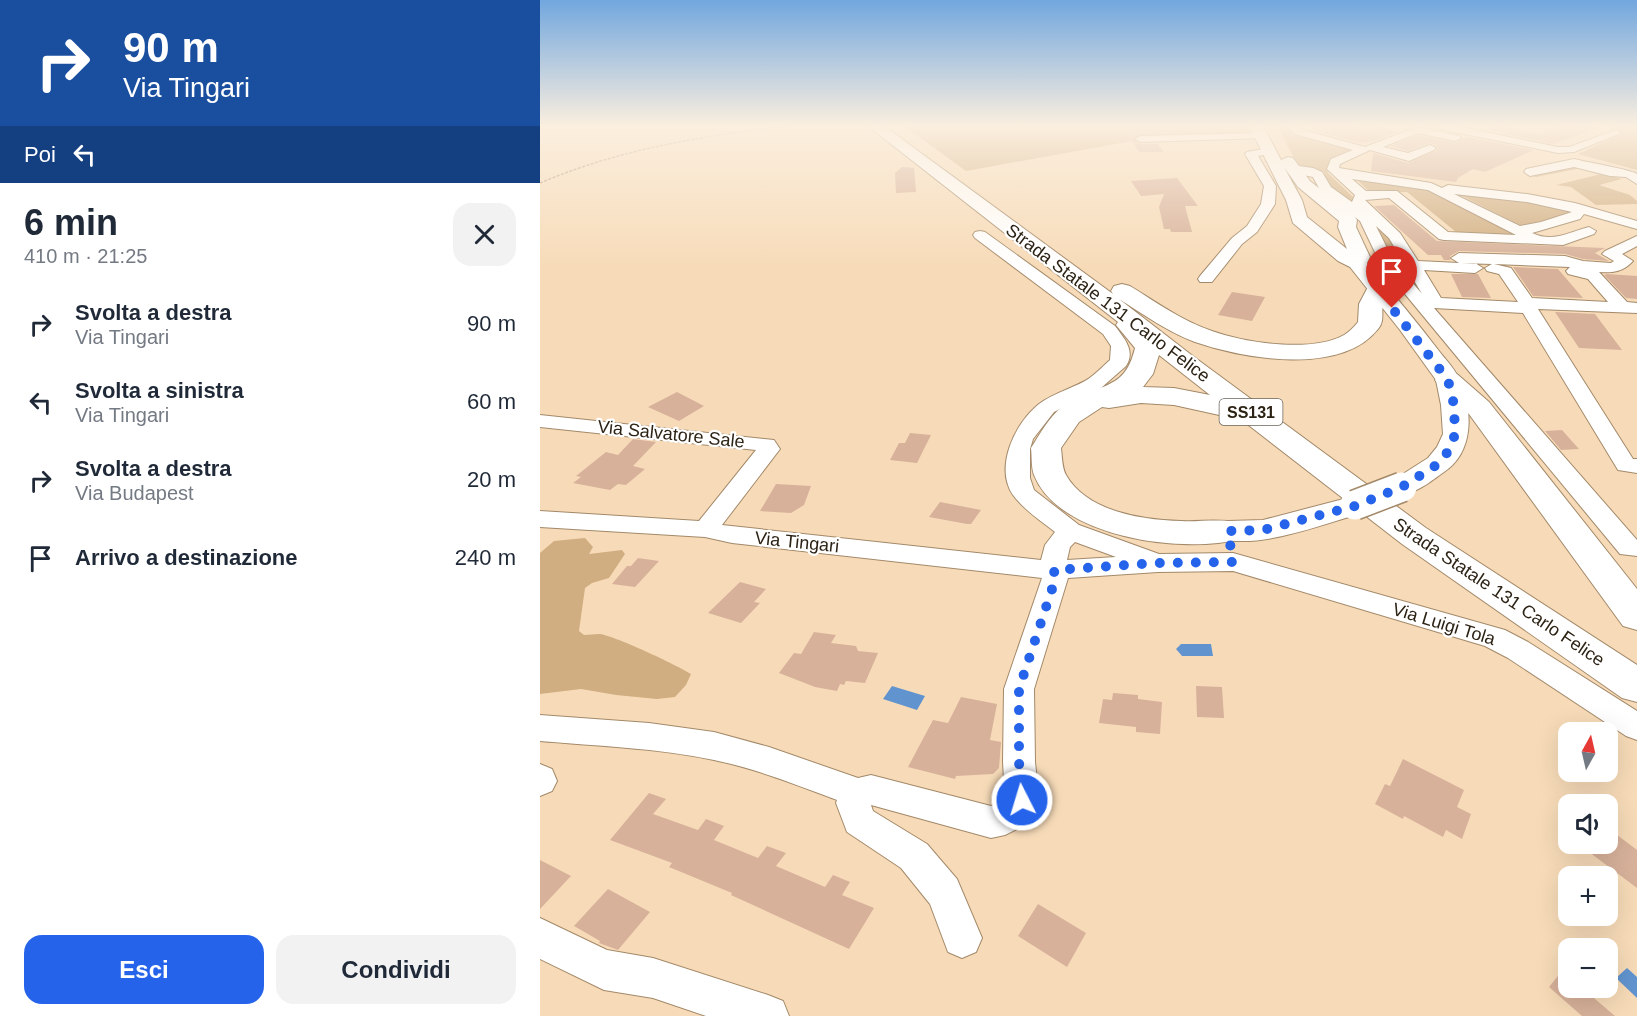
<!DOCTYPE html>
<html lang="it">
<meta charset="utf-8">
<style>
body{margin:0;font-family:Helvetica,sans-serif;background:#f2f2f3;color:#1f2937;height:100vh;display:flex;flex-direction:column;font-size:22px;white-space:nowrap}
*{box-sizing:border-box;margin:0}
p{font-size:20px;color:#747a83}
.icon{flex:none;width:33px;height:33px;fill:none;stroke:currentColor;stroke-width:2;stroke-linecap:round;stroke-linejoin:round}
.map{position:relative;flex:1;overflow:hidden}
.details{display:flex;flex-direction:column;background:#fff;width:540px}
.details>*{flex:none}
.top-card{background:#1a4fa0;color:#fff;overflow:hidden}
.needle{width:39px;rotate:8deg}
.tools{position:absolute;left:1018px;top:722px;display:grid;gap:12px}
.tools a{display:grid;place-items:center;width:60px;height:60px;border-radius:12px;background:#fff;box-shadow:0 6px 24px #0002;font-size:30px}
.pin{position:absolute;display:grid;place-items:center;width:51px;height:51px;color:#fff;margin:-62px -26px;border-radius:50% 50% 50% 0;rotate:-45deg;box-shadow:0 0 6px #0007}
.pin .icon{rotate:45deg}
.me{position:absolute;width:66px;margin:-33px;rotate:355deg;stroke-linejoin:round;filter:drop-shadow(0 0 4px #0008)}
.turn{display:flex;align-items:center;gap:21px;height:126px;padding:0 24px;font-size:27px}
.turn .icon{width:78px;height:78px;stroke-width:2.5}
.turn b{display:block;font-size:42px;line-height:51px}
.then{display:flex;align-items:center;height:57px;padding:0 24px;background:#0003;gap:12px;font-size:22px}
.round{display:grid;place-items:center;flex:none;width:63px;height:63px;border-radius:18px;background:#f2f2f3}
.overview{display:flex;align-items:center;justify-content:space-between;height:102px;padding:0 24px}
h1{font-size:36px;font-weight:600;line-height:45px}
.action{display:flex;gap:12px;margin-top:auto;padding:12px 24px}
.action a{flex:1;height:69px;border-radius:18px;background:#2563eb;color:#fff;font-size:24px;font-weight:600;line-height:69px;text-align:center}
.action a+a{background:#f2f2f3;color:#1f2937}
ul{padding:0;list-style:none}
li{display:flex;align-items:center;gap:18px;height:78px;padding:0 24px}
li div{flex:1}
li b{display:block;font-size:22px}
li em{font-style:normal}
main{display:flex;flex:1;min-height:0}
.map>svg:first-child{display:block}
</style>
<main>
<section class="details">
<div class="top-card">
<div class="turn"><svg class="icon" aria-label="right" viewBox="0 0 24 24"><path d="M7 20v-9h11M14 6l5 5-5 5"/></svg><div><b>90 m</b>Via Tingari</div></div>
<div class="then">Poi<svg class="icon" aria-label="left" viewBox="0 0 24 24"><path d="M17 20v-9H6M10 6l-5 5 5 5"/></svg></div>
</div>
<div class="overview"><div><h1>6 min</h1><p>410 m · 21:25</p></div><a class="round"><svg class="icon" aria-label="close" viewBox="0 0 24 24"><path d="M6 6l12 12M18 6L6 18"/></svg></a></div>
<ul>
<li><svg class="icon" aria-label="right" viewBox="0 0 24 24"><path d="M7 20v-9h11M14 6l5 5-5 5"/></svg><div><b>Svolta a destra</b><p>Via Tingari</p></div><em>90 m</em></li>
<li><svg class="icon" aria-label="left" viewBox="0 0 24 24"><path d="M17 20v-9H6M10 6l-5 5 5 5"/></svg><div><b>Svolta a sinistra</b><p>Via Tingari</p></div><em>60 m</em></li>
<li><svg class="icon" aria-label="right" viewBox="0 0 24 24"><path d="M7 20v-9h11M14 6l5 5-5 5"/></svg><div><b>Svolta a destra</b><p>Via Budapest</p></div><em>20 m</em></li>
<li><svg class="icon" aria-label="arrive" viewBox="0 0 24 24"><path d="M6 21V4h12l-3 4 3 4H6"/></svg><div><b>Arrivo a destinazione</b></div><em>240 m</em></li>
</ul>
<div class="action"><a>Esci</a><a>Condividi</a></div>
</section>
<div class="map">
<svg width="1097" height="1016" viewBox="0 0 1097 1016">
<rect width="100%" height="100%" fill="#f7dbb8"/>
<path fill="#d1ae81" d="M364,126H707L711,137L592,141L426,171Z
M737,126H750L752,132L815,151L790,163L787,169L788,173L854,236L894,303L884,305L849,263L833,226L788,187L784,172L759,167Z
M1075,126H1097V170L1038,154L1083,133L1071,129Z
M1031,165L1082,179L1059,185L1090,195L1097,201V204L1056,205L1031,187L1016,185L1061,174L1042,168L996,177L987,175Z
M814,177L888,188L963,229L969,228L983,236L916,232L867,192L831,193Z
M902,190L995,201L1033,213L982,226L922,196L915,197Z
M45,538L53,547L49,554L82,550L85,554L69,578L52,583L45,588L39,631L44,635C49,635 54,634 59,634C71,634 139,666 151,674L146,685L135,697L117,699L76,695L41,689L0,694V553L14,541Z"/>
<path fill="#6194cf" d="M641,644H671L673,656H642L636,649Z
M352,686L385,696L377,710L343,699Z
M1087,968L1097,977V998L1076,978Z"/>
<path fill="#d7b19a" d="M772,126H816L834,131L835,126H837L858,132L834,141L820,143L772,130Z
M961,126L998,134L1021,126H1059V128L1013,144L944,129Z
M608,131L610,134H600L593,140L601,144H618L624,152H599L587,132Z
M878,135L915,143L927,137L994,150L945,172L933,169L918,178L916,182L831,171L833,153L868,163L898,150L897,146L891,143L868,151L850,146Z
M362,167L374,168L376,192L356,193L355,173Z
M637,178L658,206H645L652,232H631L630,229H624L619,207L624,194L601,196L591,181Z
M854,205L897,241L1065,248L1055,253L1069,261L1043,259L1025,254L919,251L910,256V260H904L901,255H888L834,206Z
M973,267L1018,269L1043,298L993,296Z
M911,274H938L951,298L922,297Z
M1067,274L1097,276V299L1086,298L1064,275Z
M692,292L725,297L712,321L678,315Z
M1015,312L1055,314L1082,350L1039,348Z
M137,392L164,406L139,421L108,407Z
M1022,430L1039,449L1021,450L1005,431Z
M370,433L391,435L377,463L350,460L359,443H365Z
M93,439L116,442L93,466L105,469L86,485L78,484L70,490L33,483L41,477L36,476L66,452L78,455Z
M236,484L271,486L264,505L251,513L220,511Z
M400,502L441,510L431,524H427L389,517Z
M98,558L119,561L95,587L72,584L87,566H91Z
M200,582L226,589L214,602L220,603L201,623L168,613Z
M274,632L296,635L291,643L316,646L318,651L338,653L325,683L306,681L304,685L300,684L297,691L275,687L239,673L254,653L261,654Z
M656,686L682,687L684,718L657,717Z
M573,693L598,695V699L622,702L620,734L596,732V727L559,723L563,699L572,700Z
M421,697L457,704L450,740L461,742L459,768L453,774L416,776L415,779L368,767L393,720L408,723Z
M863,759L924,790L917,807L931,814L922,839L906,830L903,837L864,816L863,819L835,804L845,784L850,786Z
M109,793L126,799L113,814L158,830L166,819L184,826L174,840L218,858L227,846L246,853L236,866L285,887L293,875L310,882L302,895L334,908L309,949L191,895L192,893L129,867L132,863L70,840Z
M1068,828L1097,850V888L1037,843H1068Z
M0,860L31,876L0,909Z
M68,889L110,912L78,950L59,943L60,941L34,926Z
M498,904L546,933L527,967L478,936Z
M1029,962V987H1041L1075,1016H1042L1009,987Z"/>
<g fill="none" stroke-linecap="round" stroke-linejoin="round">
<defs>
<path id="minor" d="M751,126H761L763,130L825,147L877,127L919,136L921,138L915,141L878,133L843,147L868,153L890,145L896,148L894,150L869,161L830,150L800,164L799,168L891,183L902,188L908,185L987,194L1035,203L1097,221V229L1044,214L1040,219L992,233C1013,243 1029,232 1049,227L1056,231L1054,234L1023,245L904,240L899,239L849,198L825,200L860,233L878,261L919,263L911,258L919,253L1025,256L1043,261L1071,263L1074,261L1062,254L1065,251L1097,236V246L1082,254L1093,261C1083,272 1073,273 1059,272L1087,302L1097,303V313L998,309L1093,459H1097V473L1078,470L983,313L894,308L1097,540V556L1080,554L841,265L820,221L781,192L773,177L748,172L746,169L752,165L773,168L782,172L791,187L812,202L815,195L787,169L791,159L813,150L755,134L750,129ZM812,179L888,190L976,235L908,232L857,191H826ZM914,194L987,202L1032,212L1001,222L980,226ZM836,226L849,238L882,294L853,260ZM921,263L952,264L945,268L947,271L959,274L978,302L901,298L884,270L935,273L943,268L935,263ZM954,264L1030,267L1026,271L1028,274L1048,279L1068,302L992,298L971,268Z
M895,126H916L1018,147H1029L1076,130L1081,133L1034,152L1018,153L900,129Z
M721,133L726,136L725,138L601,142L595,139L601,136Z
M729,148L735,151L733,153L718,156L736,186L735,204L717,232L702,244L672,282H660L658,279L660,276L692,238L707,226L721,204L724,186L705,154L707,152Z
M1034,159C1045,162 1093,170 1097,174V184L1086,177L1070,176L1034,167L990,176L984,172L986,169Z
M440,231L445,232L575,326C584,338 596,351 586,366L561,388L514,412L493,439L490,449V478L494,490L539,525L619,554L693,553L965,630L988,642L1097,711V740L1086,736L968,658L945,646L693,571L618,572L528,578L494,689L495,762L499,800L485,825L465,835L451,838L331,805L333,811L387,844L417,879L442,938L436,952L422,958L408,952L390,904L361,868L307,832L296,803L297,800C257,785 217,769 174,760C117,748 58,746 0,741V715L109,723L174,732L229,747L318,778L331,775L451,806L461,803L465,797L463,762L464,689L502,578L192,543L165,537L0,527V511L159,521L216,450L0,427V415L234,440L240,449L182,525L501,560L505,545L515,532C501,521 484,510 473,495C454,467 475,423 499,404C512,394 530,389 545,381C554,376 562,367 570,360L571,346L563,334L435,238L433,235L435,232ZM535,542L576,557L527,560L530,547Z
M0,764L12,769L17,781L12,791L0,796Z
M0,918L67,950L113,958L228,995L243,1001L249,1016H166L113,998L64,990L0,959Z"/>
<path id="major" d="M709,126H723L741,160L748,157L753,158L770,181L814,216L817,220L816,227L830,257L827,263C852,292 876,321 899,351C906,360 916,370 920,381C933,411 934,452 904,472C888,483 872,498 852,493L847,487L852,481L888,458L897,447L903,434L901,405L896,380L860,330L810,267L798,261L753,223L746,200ZM744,167L758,187L799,221L798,227L807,249L767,217L762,200Z
M815,496L826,498L830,505L826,512C782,524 721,550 677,538L672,531L677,524L688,521L723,520Z"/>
<path id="highway" d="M328,126H344L573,294L571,291L574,286L582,284L590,286C616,302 642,321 672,331C705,343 772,353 804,335C809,332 814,327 818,322L819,304L829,285L837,283L845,285L848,290C847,294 844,299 843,303C841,312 845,321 838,329C801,376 705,359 655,342C628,332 603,314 579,299L654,357L886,528L1097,665V702L1082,698L862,544L702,420L634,405L601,403L569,408L562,407L539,422L521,448C522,456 522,468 526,475C547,512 603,520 641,521C661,522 681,518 700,523L705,531L700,539C643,554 519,538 494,475C491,467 492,457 491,448C500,434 509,417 522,407C555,381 584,395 595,348L576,325L578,322ZM619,355L670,395L634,388L603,387L613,374Z
M908,372L917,374L949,402L1097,589V630L1083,626L929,414L899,386L895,380L899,374Z"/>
</defs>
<use href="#minor" stroke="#a38969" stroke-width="2"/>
<use href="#major" stroke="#a38969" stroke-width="2"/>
<use href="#highway" stroke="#a38969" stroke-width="2"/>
<path stroke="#ab967b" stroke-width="1.5" stroke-dasharray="3 1.5" stroke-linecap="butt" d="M1035,126L1050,129
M395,127L406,126
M0,183C80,149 162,136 248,126"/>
<use href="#minor" fill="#fff" fill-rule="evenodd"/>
<use href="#major" fill="#fff" fill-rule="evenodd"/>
<use href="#highway" fill="#fff" fill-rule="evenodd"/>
<defs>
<path id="major-bridge" d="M815,505L862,487"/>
</defs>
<use href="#major-bridge" stroke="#a38969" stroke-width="32" stroke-linecap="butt"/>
<use href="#major-bridge" stroke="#fff" stroke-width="29"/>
</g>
<linearGradient id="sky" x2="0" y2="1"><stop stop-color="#72a7de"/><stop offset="0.47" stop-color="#fbefdf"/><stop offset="1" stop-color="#fbefdf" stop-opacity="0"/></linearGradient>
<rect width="1097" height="268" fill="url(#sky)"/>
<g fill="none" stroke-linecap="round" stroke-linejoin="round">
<path stroke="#2563eb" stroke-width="10" stroke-dasharray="0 18" d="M482,800L479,762V689L515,580L514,570L618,563L693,562L688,531L723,530L815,506L862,487L898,464L910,449L915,434L914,405L908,380L852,308"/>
</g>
<g text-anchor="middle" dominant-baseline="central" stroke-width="4.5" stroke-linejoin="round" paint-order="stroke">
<rect fill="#fff" stroke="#6c655b" stroke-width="1.5" x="679.5" y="399" width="63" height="26" rx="4.5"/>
<g font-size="16" font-weight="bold" fill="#2d2315">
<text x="711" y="412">SS131</text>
</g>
<g font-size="18" fill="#2d2315" stroke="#fff">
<text transform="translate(568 303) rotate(37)">Strada Statale 131 Carlo Felice</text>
<text transform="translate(131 434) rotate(6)">Via Salvatore Sale</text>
<text transform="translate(257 542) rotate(6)">Via Tingari</text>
<text transform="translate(959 592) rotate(34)">Strada Statale 131 Carlo Felice</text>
<text transform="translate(904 624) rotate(17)">Via Luigi Tola</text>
</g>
</g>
</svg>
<div class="tools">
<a><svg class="needle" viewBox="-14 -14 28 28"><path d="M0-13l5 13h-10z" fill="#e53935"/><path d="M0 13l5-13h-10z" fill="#747a83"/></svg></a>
<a><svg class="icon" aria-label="sound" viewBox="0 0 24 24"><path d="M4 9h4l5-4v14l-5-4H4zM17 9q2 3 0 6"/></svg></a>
<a>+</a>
<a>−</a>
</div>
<div class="pin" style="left:852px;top:308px;background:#d93025"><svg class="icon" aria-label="arrive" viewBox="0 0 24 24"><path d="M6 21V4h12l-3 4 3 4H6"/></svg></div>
<svg class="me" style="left:482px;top:800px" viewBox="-20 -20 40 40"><circle r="17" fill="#2563eb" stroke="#fff" stroke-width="3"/><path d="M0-11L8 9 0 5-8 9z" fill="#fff"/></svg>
</div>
</main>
